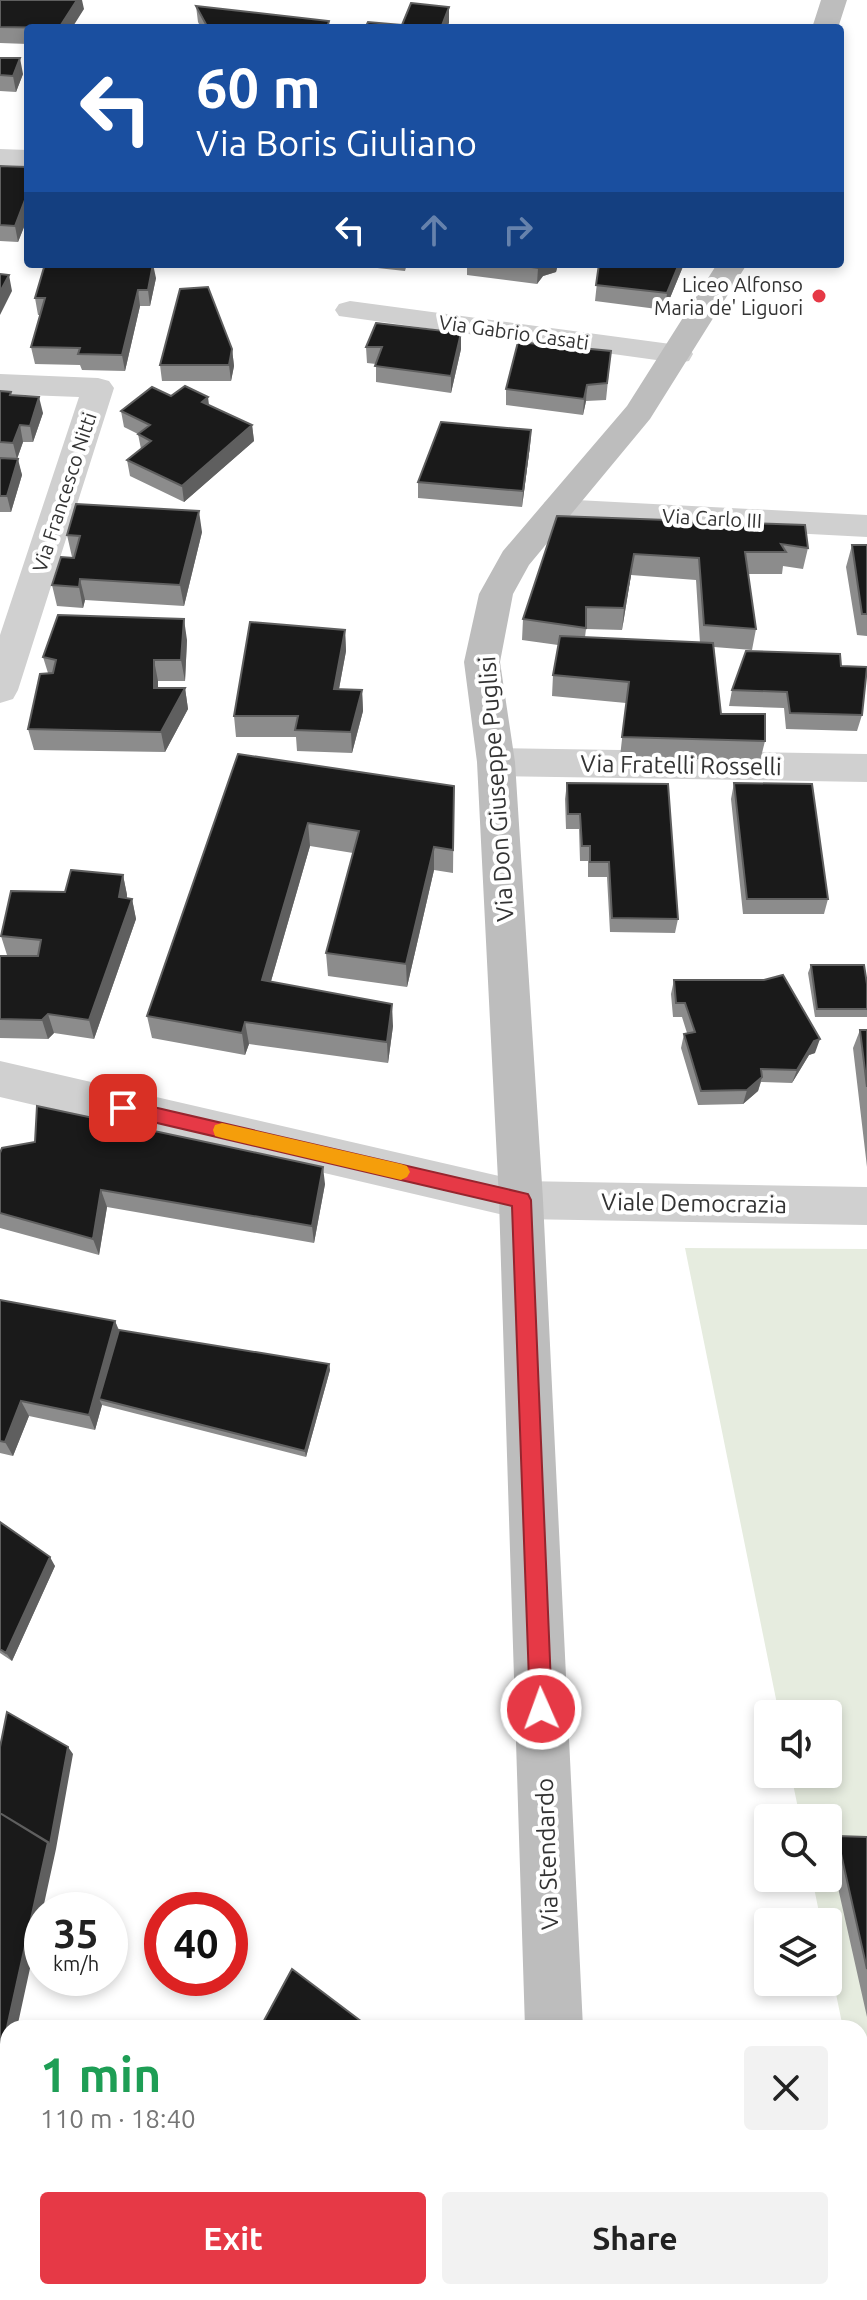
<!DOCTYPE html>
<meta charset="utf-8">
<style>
body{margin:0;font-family:Ubuntu,sans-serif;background:#f2f2f2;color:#222;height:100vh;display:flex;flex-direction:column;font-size:30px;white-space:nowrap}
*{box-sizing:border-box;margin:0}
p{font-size:26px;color:#767676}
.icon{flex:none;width:44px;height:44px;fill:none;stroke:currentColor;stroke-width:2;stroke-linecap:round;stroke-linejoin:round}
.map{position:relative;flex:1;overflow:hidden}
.drawer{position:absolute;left:0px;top:2020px;width:868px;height:280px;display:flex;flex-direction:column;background:#fff;border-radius:24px 24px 0 0;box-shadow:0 4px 12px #0003}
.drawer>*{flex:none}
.top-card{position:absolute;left:24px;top:24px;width:820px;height:244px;border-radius:8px;box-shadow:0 4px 12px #0003;background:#1a4fa0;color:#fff;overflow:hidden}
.controls{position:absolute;left:754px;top:1700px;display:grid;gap:16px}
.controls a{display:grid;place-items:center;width:88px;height:88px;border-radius:8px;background:#fff;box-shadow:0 4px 12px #0003;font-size:40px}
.speed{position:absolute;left:24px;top:1892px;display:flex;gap:16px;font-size:40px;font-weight:700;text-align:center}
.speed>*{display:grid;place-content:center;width:104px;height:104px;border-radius:50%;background:#fff;box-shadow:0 4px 12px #0003;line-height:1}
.speed small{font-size:20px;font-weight:400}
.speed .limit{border:12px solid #d22;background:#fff;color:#111}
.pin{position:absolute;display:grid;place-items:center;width:68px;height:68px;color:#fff;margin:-34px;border-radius:16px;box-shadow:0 4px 12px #0006}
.me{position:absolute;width:88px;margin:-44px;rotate:358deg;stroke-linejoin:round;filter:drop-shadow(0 0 6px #0008)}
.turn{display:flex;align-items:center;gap:28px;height:168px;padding:0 40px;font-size:36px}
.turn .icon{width:104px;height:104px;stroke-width:2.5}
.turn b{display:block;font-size:56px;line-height:68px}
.lanes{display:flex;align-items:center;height:76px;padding:0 40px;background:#0003;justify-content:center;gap:40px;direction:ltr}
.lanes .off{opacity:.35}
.round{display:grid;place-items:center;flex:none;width:84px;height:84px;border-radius:8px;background:#f2f2f2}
.overview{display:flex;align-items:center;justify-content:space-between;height:136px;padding:0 40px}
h1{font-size:48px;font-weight:700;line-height:60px;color:#1e9e55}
.button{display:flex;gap:16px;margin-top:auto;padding:16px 40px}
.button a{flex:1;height:92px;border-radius:8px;background:#e63946;color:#fff;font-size:32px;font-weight:700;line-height:92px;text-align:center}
.button a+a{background:#f2f2f2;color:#222}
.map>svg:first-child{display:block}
</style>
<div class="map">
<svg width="867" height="2300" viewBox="0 0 867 2300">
<rect width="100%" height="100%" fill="#fff"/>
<path fill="#e6ecdf" d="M685,1248L867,1249V2148L860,2113V2028H843L828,1955V1922H821L812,1878H828V1818H800L791,1774H828V1714H779Z"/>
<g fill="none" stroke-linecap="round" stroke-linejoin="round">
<path fill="#d0d0d0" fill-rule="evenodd" d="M0,149L28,150V166L0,165Z
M350,301L678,345L689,347L693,354L689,361L678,363L339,316L335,310L339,304Z
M0,374L98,378L109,381L114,388L18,690L13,699L0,703V635L79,397L0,394Z
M557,499L867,515V537L557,521L545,518L540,510L545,502Z
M496,748L867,754V782L496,776L483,772L477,762L483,752Z
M0,1061L521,1181L867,1187V1225L521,1219L0,1097Z"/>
<path fill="#bdbdbd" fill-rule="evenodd" d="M821,0H847L838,28H812Z
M717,264H747L650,419L529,565L513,594L500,662L515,762L543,1200L583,2028H525L499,1200L477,762L464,662L479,594L503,551L627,406Z
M533,2292H595V2300H533Z"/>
</g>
<path fill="#8c8c8c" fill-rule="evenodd" d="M0,0L84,9L28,28V44L0,43Z
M196,6L329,21V28H201L198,22Z
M0,58L23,74L16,92L0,91Z
M0,166L28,167V217L18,242L0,241Z
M351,264H407L405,271L359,266Z
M467,264H558L556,272L543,276L537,284L467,275Z
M599,264H684L665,310L595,301Z
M156,278L150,306H140L125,371L82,370L80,365L35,364L31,347L41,315H38L35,298Z
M461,333V349L451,393L376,382V364L367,363L366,347Z
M232,349L234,366L231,381H162L160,365Z
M611,351L606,400L586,401L583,415L506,405V389Z
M0,391L12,396L43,413L33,442H23L17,459L22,475L11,512H0Z
M171,396L209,405L252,425L254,441L184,502L130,476L127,460L141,449L138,434L124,427L121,411Z
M531,430L530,446L522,507L418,498V482Z
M557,516L808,548L803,569L783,566L782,574H748L756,629L752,650L714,647L721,714L765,741L760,761L620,757L626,703L552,696L553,675L558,645L522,640L523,619ZM631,575L696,580L700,643L585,637L586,629L622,630Z
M202,532L184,606L85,600L83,608L57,606L52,585L74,557H72L67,535Z
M852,545H867V636L857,635L846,567Z
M345,630L346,651L339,689L362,690L363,711L352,753L297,751L296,737H236L234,716Z
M187,640L185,681H158V688H185L188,709L165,752L34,750L28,729L48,673L43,657Z
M841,666L862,715L857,731L786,729L784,708L729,706L732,690Z
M238,754L454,786L453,873L434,870L407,987L328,976L326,953L353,853L310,846L271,981L393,1026L388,1063L249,1044L245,1055L152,1038L147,1016Z
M567,783L678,919L675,933L610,932L607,877H588V861H580L579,829H566L565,799Z
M734,783L828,899L824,914H743L731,799Z
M123,875L127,895V898L132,899L136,919L94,1039L54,1033L48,1039L0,1038V956L7,955L1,936L65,892Z
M811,965L867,984V1017H815L808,973Z
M674,980L815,1053L809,1055L792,1083L761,1082L758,1091L743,1104L698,1105L681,1048L684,1034L687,1033L682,1017H673L671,994Z
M860,1030H867V1167L853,1048Z
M35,1142L325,1184L314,1243L107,1207L99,1255L0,1228V1153Z
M0,1300L115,1321L119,1330L329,1364L330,1370L306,1457L102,1405L95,1430L29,1416L13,1456L0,1453Z
M0,1522L55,1566L12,1661L0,1653Z
M837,1836L867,1837V2017L828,1843Z
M623,2292H730L732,2300H624Z"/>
<path fill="#5f5f5f" d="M77,0H82L84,9L72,28H59Z
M449,7V23L447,28H441Z
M20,58L23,74L16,92L13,76Z
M28,192V217L18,242L15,226Z
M153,264L156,278L150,306L148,290Z
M540,264H558L556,272L543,276L537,284L538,268Z
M679,264H684L665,310L667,293Z
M9,275L12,291L0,315V292Z
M138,290L140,306L125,371L122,355Z
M461,333V349L451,393V376Z
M232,349L234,366L231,381L229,365Z
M587,385L586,401L583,415L584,399Z
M39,397L43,413L33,442L30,426Z
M208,397L210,413L202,402Z
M20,425L23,442L17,459L13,443Z
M252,425L254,441L184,502L182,486Z
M531,430L530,446L522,507L523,491Z
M18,459L22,475L11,512L7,496Z
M199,511L202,532L184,606L180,585Z
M634,554L631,575L622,630L624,608Z
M80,579L85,600L83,608L79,587Z
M184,619L187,640L185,681L181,660Z
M345,630L346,651L335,710L334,689Z
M154,660L158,681V709L154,688Z
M185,688L188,709L165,752L161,732Z
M362,690L363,711L352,753L351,732Z
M308,823L310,846L265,1002L262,980Z
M434,847V870L407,987L406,964Z
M123,875L127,895L124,916L119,897Z
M132,899L136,919L94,1039L89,1020Z
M392,1004L393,1026L388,1063L387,1042Z
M48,1014L54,1033L48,1039L42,1020Z
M245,1022L249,1044L245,1055L242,1033Z
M820,1039L815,1053L809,1055L792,1083L797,1070L814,1041Z
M762,1077L758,1091L743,1104L747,1090Z
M323,1167L325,1184L314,1243L312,1226Z
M101,1190L107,1207L99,1255L93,1239Z
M115,1321L121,1337L99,1399L102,1405L95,1430L89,1415Z
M329,1364L330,1370L306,1457L305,1451Z
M21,1401L29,1416L13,1456L5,1442Z
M50,1557L55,1566L12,1661L6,1653Z
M68,1747L73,1754L56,1849L17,2028H8V2069L7,2075L0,2086V2059Z
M278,2292H284L294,2300H288Z"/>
<path fill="#1a1a1a" stroke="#5f5f5f" stroke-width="2" d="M0,0H77L59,28L0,27Z
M411,3L449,7L441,28H365L368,22L402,25Z
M196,6L329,21L327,28H208Z
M0,58H20L13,76L0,75Z
M0,166L28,167V192L15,226L0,225Z
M45,264H153L148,290H138L122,355L78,354L80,348L31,347L45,298H35Z
M509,264H540L538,268Z
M599,264H679L667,293L596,285Z
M0,274L9,275L0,292Z
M208,287L232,349L229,365H160L180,289Z
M376,323L461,333L451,376L375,366L382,347H366Z
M518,342L611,351L607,383L587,385L584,399L506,389Z
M185,386L208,397L202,402L252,425L182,486L127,460L151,441L138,434L150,425L121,411L152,387L171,396Z
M0,391L11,392L10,395L39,397L30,426L20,425L13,443L0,442Z
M441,422L531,430L523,491L418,482Z
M0,458L18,459L7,496H0Z
M76,504L199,511L180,585L80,579L79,587L52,585L61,557L74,558L80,536L67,535Z
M557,516L805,525L808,548L781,544L786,552H745L756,629L704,625L699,558L634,554L624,608L586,607V628L523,619Z
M852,545H867V614H862Z
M58,615L184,619L181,660H154V688H185L161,732L28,729L40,674L53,673L56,660L43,657Z
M250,622L345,630L334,689L362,690L351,732L295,730L298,716H234Z
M560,636L713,643L721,714H765V741L622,737L629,682L553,675Z
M746,651L840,654L841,666L867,667L862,715L790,713L787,692L732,690Z
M238,754L454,786L453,850L434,847L406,964L326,953L359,831L308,823L262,980L392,1004L387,1042L245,1022L242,1033L147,1016Z
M567,783L668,784L678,919L612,918L609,862H590V846H582L580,814H568Z
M734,783L812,784L828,899H747Z
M71,870L123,875L119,897L132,899L89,1020L48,1014L42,1020L0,1019V956H38L41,940L1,936L11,891L65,892Z
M811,965H864L867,984V1009H817Z
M783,975L820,1039L814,1041L797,1070L761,1069L762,1077L747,1090L701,1091L684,1034L695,1032L685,1003H676L674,980H764Z
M860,1030H867V1087Z
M37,1106L323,1167L312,1226L101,1190L93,1239L0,1213V1153L2,1148L35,1142Z
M0,1300L115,1321L89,1415L21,1401L5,1442L0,1441Z
M119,1330L329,1364L305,1451L99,1399Z
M0,1522L50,1557L6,1653L0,1649Z
M7,1712L68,1747L50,1844L0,1813V1747Z
M0,1813L48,1842L0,2059Z
M837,1836L867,1837V1969Z
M292,1969L370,2028H260Z
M237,2292H278L288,2300H232Z
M628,2292H730L732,2300H628Z"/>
<path fill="#e63946" stroke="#96252e" stroke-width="2" d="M123,1100L528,1194L531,1200L552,1709L549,1717L541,1720L533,1717L530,1709L512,1206L123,1115L114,1108Z"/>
<path fill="#f59e0b" d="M222,1123L401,1164L407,1166L410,1172L407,1177L401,1180L222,1138L215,1136L213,1130L215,1125Z"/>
<circle fill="#e63946" stroke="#fff" stroke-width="3" cx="819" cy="296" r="8"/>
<g text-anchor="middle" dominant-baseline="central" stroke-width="8" stroke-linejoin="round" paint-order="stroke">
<g font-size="20" fill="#333" stroke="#fff" text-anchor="end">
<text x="803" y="284">Liceo Alfonso<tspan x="803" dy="23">Maria de' Liguori</tspan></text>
</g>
<g font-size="20" fill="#333" stroke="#fff">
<text transform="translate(514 332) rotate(8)">Via Gabrio Casati</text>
<text transform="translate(64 492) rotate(-72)">Via Francesco Nitti</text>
<text transform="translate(712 518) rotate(3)">Via Carlo III</text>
</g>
<g font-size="24" fill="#333" stroke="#fff">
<text transform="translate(681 765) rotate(1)">Via Fratelli Rosselli</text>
<text transform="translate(496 789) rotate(-94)">Via Don Giuseppe Puglisi</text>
<text transform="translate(694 1203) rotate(1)">Viale Democrazia</text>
<text transform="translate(547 1854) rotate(-92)">Via Stendardo</text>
</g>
</g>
</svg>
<div class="controls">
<a><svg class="icon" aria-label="sound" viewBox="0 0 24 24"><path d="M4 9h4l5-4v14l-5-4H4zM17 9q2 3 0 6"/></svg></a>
<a><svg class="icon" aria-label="search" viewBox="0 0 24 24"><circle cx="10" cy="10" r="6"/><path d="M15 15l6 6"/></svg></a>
<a><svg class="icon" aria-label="layers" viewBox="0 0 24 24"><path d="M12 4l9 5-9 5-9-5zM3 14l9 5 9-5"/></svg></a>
</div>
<div class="speed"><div>35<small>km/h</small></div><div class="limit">40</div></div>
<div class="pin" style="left:123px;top:1108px;background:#d93025"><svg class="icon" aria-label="arrive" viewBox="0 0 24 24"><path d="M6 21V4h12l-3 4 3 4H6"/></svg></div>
<svg class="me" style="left:541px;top:1709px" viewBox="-20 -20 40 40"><circle r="17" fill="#e63946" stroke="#fff" stroke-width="3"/><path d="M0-11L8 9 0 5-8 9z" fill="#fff"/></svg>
<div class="top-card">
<div class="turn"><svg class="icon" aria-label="left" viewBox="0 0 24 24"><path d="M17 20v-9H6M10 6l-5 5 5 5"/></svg><div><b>60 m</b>Via Boris Giuliano</div></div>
<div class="lanes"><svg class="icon" aria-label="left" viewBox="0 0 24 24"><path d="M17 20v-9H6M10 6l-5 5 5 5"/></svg><svg class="icon off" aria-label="ahead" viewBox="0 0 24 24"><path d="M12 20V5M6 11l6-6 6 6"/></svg><svg class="icon off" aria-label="right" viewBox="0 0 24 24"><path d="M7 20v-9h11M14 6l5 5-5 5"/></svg></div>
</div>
<section class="drawer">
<div class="overview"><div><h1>1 min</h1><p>110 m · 18:40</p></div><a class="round"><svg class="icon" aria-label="close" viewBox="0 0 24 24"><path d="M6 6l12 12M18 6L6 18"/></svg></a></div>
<div class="button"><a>Exit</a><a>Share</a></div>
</section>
</div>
